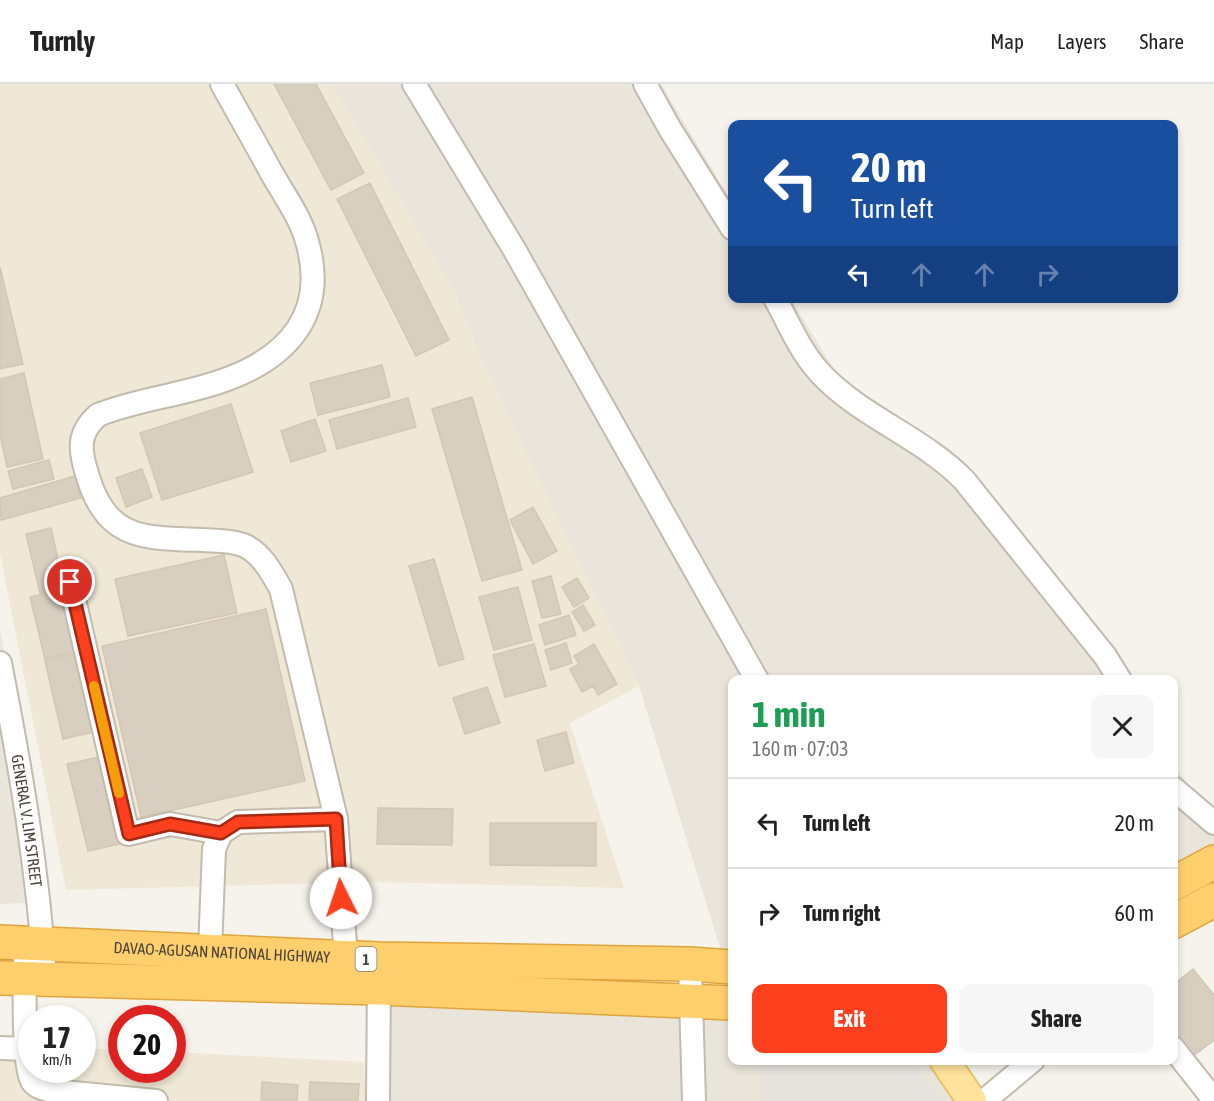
<!DOCTYPE html>
<meta charset="utf-8">
<style>
body{margin:0;font-family:"Asap Condensed",sans-serif;background:#f6f6f6;color:#222;height:100vh;display:flex;flex-direction:column;font-size:22px;white-space:nowrap}
*{box-sizing:border-box;margin:0}
p{font-size:20px;color:#767676}
.icon{flex:none;width:33px;height:33px;fill:none;stroke:currentColor;stroke-width:2;stroke-linecap:round;stroke-linejoin:round}
.map{position:relative;flex:1;overflow:hidden}
.details{position:absolute;left:728px;top:591px;width:450px;height:390px;display:flex;flex-direction:column;background:#fff;border-radius:12px;box-shadow:0 3px 9px #0003}
.details>*{flex:none}
.banner{position:absolute;left:728px;top:36px;width:450px;height:183px;border-radius:12px;box-shadow:0 3px 9px #0003;background:#1a4fa0;color:#fff;overflow:hidden}
.speed{position:absolute;left:18px;top:921px;display:flex;gap:12px;font-size:30px;font-weight:700;text-align:center}
.speed>*{display:grid;place-content:center;width:78px;height:78px;border-radius:50%;background:#fff;box-shadow:0 3px 9px #0003;line-height:1}
.speed small{font-size:15px;font-weight:400}
.speed .limit{border:9px solid #d22;background:#fff;color:#111}
.pin{position:absolute;display:grid;place-items:center;width:51px;height:51px;color:#fff;margin:-26px;border:3px solid #fff;border-radius:50%;box-shadow:0 2px 6px #0007}
.me{position:absolute;width:66px;margin:-33px;rotate:356deg;stroke-linejoin:round;filter:drop-shadow(0 0 4px #0008)}
.turn{display:flex;align-items:center;gap:21px;height:126px;padding:0 24px;font-size:27px}
.turn .icon{width:78px;height:78px;stroke-width:2.5}
.turn b{display:block;font-size:42px;line-height:51px}
.lanes{display:flex;align-items:center;height:57px;padding:0 24px;background:#0003;justify-content:center;gap:30px;direction:ltr}
.lanes .off{opacity:.35}
.round{display:grid;place-items:center;flex:none;width:63px;height:63px;border-radius:12px;background:#f6f6f6}
.head{display:flex;align-items:center;justify-content:space-between;height:102px;padding:0 24px}
h1{font-size:36px;font-weight:700;line-height:45px;color:#1e9e55}
.action{display:flex;gap:12px;margin-top:auto;padding:12px 24px}
.action a{flex:1;height:69px;border-radius:12px;background:#fc3f1d;color:#fff;font-size:24px;font-weight:700;line-height:69px;text-align:center}
.action a+a{background:#f6f6f6;color:#222}
ul{padding:0;list-style:none}
li{display:flex;align-items:center;gap:18px;height:90px;padding:0 24px;border-top:2px solid #e0e0e0}
li div{flex:1}
li b{display:block;font-size:22px}
li em{font-style:normal}
header{display:flex;align-items:center;gap:36px;box-sizing:border-box;height:84px;padding:0 30px;background:#fff;border-bottom:2px solid #e0e0e0}
header strong{font-size:28px}
nav{display:flex;gap:33px;margin-inline-start:auto;font-size:21px}
.map>svg:first-child{display:block}
</style>
<header>
<strong>Turnly</strong>
<nav><a>Map</a><a>Layers</a><a>Share</a></nav>
</header>
<div class="map">
<svg width="1214" height="1017" viewBox="0 0 1214 1017">
<rect width="100%" height="100%" fill="#f6f3ec"/>
<path fill="#eae5da" d="M331,0H661L732,118V214L791,215L835,287L1026,469L1114,595L732,596L730,896L639,602L486,286L453,205Z
M0,546L50,818L0,820Z
M1173,680L1214,740V786L1173,804Z
M385,905L732,930V976L940,977L975,1017H390Z"/>
<path fill="#e6e2dd" d="M762,976L908,977L943,1017H762Z"/>
<path fill="#efe8d6" d="M0,0H331L453,205L486,286L639,602L570,639L624,804L374,798L66,806L0,469Z
M0,960L32,986H82L83,964L121,966L122,986H172L173,968L364,978L366,1017H0Z"/>
<path fill="#d8cfc1" stroke="#d3c7b4" stroke-width="1.5" d="M274,0H316L364,89L331,106Z
M370,99L449,256L416,272L337,115Z
M0,183L23,280L0,285Z
M382,281L390,313L318,331L310,299Z
M24,289L43,375L7,383L0,351V295Z
M472,313L522,486L482,497L432,325Z
M408,314L416,343L337,365L329,336Z
M231,320L253,388L162,416L140,349Z
M315,335L326,367L291,378L281,347Z
M49,376L54,395L13,405L8,387Z
M142,385L152,413L126,423L116,394Z
M75,392L81,414L1,436L0,414Z
M533,423L557,467L533,480L510,436Z
M51,444L64,503L40,509L26,450Z
M224,471L237,529L128,552L115,495Z
M434,475L464,575L439,582L409,482Z
M551,492L561,530L542,534L532,497Z
M577,494L589,514L574,523L562,503Z
M518,503L532,556L494,566L479,513Z
M66,505L81,567L45,575L30,513Z
M583,521L595,541L584,547L572,528Z
M266,525L305,697L141,733L102,562Z
M569,531L576,551L545,561L539,541Z
M566,559L572,579L551,586L545,566Z
M534,560L546,602L505,613L493,571Z
M594,560L617,600L598,611L593,602L582,608L570,585L579,580L574,572Z
M80,569L98,647L63,655L45,577Z
M487,603L500,639L465,650L453,614Z
M566,648L574,679L545,687L537,656Z
M104,672L124,759L88,767L67,680Z
M378,724L453,725L452,761L377,760Z
M490,739H596V782L490,781Z
M1193,885L1214,911V956L1192,973L1173,949V901Z
M262,998L298,1001L297,1017H261Z
M310,998L359,1000L358,1017H309Z"/>
<g fill="none" stroke-linecap="round" stroke-linejoin="round">
<defs>
<g id="minor">
<path d="M222,0C238,29 255,58 271,88C284,111 302,135 308,161C326,228 290,271 230,294C187,311 140,314 98,331C80,347 79,361 85,383C104,455 138,454 202,456C216,457 230,456 243,461C261,468 272,489 281,505L336,735L346,874"/>
<path d="M414,0L514,165L757,596"/>
<path d="M645,0L670,45L732,144"/>
<path d="M775,214C789,240 800,267 820,289C861,333 922,353 964,396L1105,572L1120,596"/>
<path d="M70,498L128,750L170,740L221,749"/>
<path id="s1" d="M0,579C21,687 38,785 45,895"/>
<path d="M1173,704L1214,739"/>
<path d="M25,859C25,883 22,981 32,997C37,1004 45,1005 53,1007L156,1017"/>
<path d="M210,867L214,765L221,749L238,738L336,735"/>
<path d="M690,880L694,1017"/>
<path d="M0,964L27,965"/>
<path d="M1173,964L1214,1016"/>
<path d="M378,1017L379,890"/>
<path d="M984,1017L1033,976"/>
</g>
<path id="major" d="M944,976L972,1017"/>
<g id="highway">
<path d="M1173,800L1214,778"/>
<path d="M1173,838L1214,816"/>
<path id="s2" d="M0,858L379,875L690,880L732,883"/>
<path d="M0,894L379,904L732,919"/>
</g>
</defs>
<use href="#minor" stroke="#c2bbae" stroke-width="26"/>
<use href="#major" stroke="#e6c16a" stroke-width="32"/>
<use href="#highway" stroke="#e0a43c" stroke-width="36"/>
<use href="#minor" stroke="#fff" stroke-width="22"/>
<use href="#major" stroke="#ffe39c" stroke-width="28"/>
<use href="#highway" stroke="#ffcf6e" stroke-width="33"/>
</g>
<g fill="none" stroke-linecap="round" stroke-linejoin="round">
<defs>
<path id="route" d="M70,498L129,750L170,740L221,749L238,738L336,735L341,814"/>
</defs>
<use href="#route" stroke="#a42913" stroke-width="15"/>
<use href="#route" stroke="#fc3f1d" stroke-width="10"/>
<path stroke="#f59e0b" stroke-width="10" d="M94,602L119,709"/>
</g>
<g text-anchor="middle" dominant-baseline="central" stroke-width="6" stroke-linejoin="round" paint-order="stroke">
<rect fill="#fff" stroke="#817c74" stroke-width="1.5" x="355.5" y="863" width="21" height="24" rx="4.5"/>
<g font-size="15" font-weight="bold" fill="#4b4439">
<text x="366" y="875">1</text>
</g>
<g font-size="16" fill="#4b4439" stroke="#fff">
<text stroke="none"><textPath href="#s1" startOffset="160">GENERAL V. LIM STREET</textPath></text>
<text stroke="none"><textPath href="#s2" startOffset="222">DAVAO-AGUSAN NATIONAL HIGHWAY</textPath></text>
</g>
</g>
</svg>
<div class="speed"><div>17<small>km/h</small></div><div class="limit">20</div></div>
<div class="pin" style="left:70px;top:498px;background:#d93025"><svg class="icon" aria-label="arrive" viewBox="0 0 24 24"><path d="M6 21V4h12l-3 4 3 4H6"/></svg></div>
<svg class="me" style="left:341px;top:814px" viewBox="-20 -20 40 40"><circle r="19" fill="#fff"/><path d="M0-13L10 11 0 6-10 11z" fill="#fc3f1d"/></svg>
<div class="banner">
<div class="turn"><svg class="icon" aria-label="left" viewBox="0 0 24 24"><path d="M17 20v-9H6M10 6l-5 5 5 5"/></svg><div><b>20 m</b>Turn left</div></div>
<div class="lanes"><svg class="icon" aria-label="left" viewBox="0 0 24 24"><path d="M17 20v-9H6M10 6l-5 5 5 5"/></svg><svg class="icon off" aria-label="ahead" viewBox="0 0 24 24"><path d="M12 20V5M6 11l6-6 6 6"/></svg><svg class="icon off" aria-label="ahead" viewBox="0 0 24 24"><path d="M12 20V5M6 11l6-6 6 6"/></svg><svg class="icon off" aria-label="right" viewBox="0 0 24 24"><path d="M7 20v-9h11M14 6l5 5-5 5"/></svg></div>
</div>
<section class="details">
<div class="head"><div><h1>1 min</h1><p>160 m · 07:03</p></div><a class="round"><svg class="icon" aria-label="close" viewBox="0 0 24 24"><path d="M6 6l12 12M18 6L6 18"/></svg></a></div>
<ul>
<li><svg class="icon" aria-label="left" viewBox="0 0 24 24"><path d="M17 20v-9H6M10 6l-5 5 5 5"/></svg><div><b>Turn left</b></div><em>20 m</em></li>
<li><svg class="icon" aria-label="right" viewBox="0 0 24 24"><path d="M7 20v-9h11M14 6l5 5-5 5"/></svg><div><b>Turn right</b></div><em>60 m</em></li>
</ul>
<div class="action"><a>Exit</a><a>Share</a></div>
</section>
</div>
